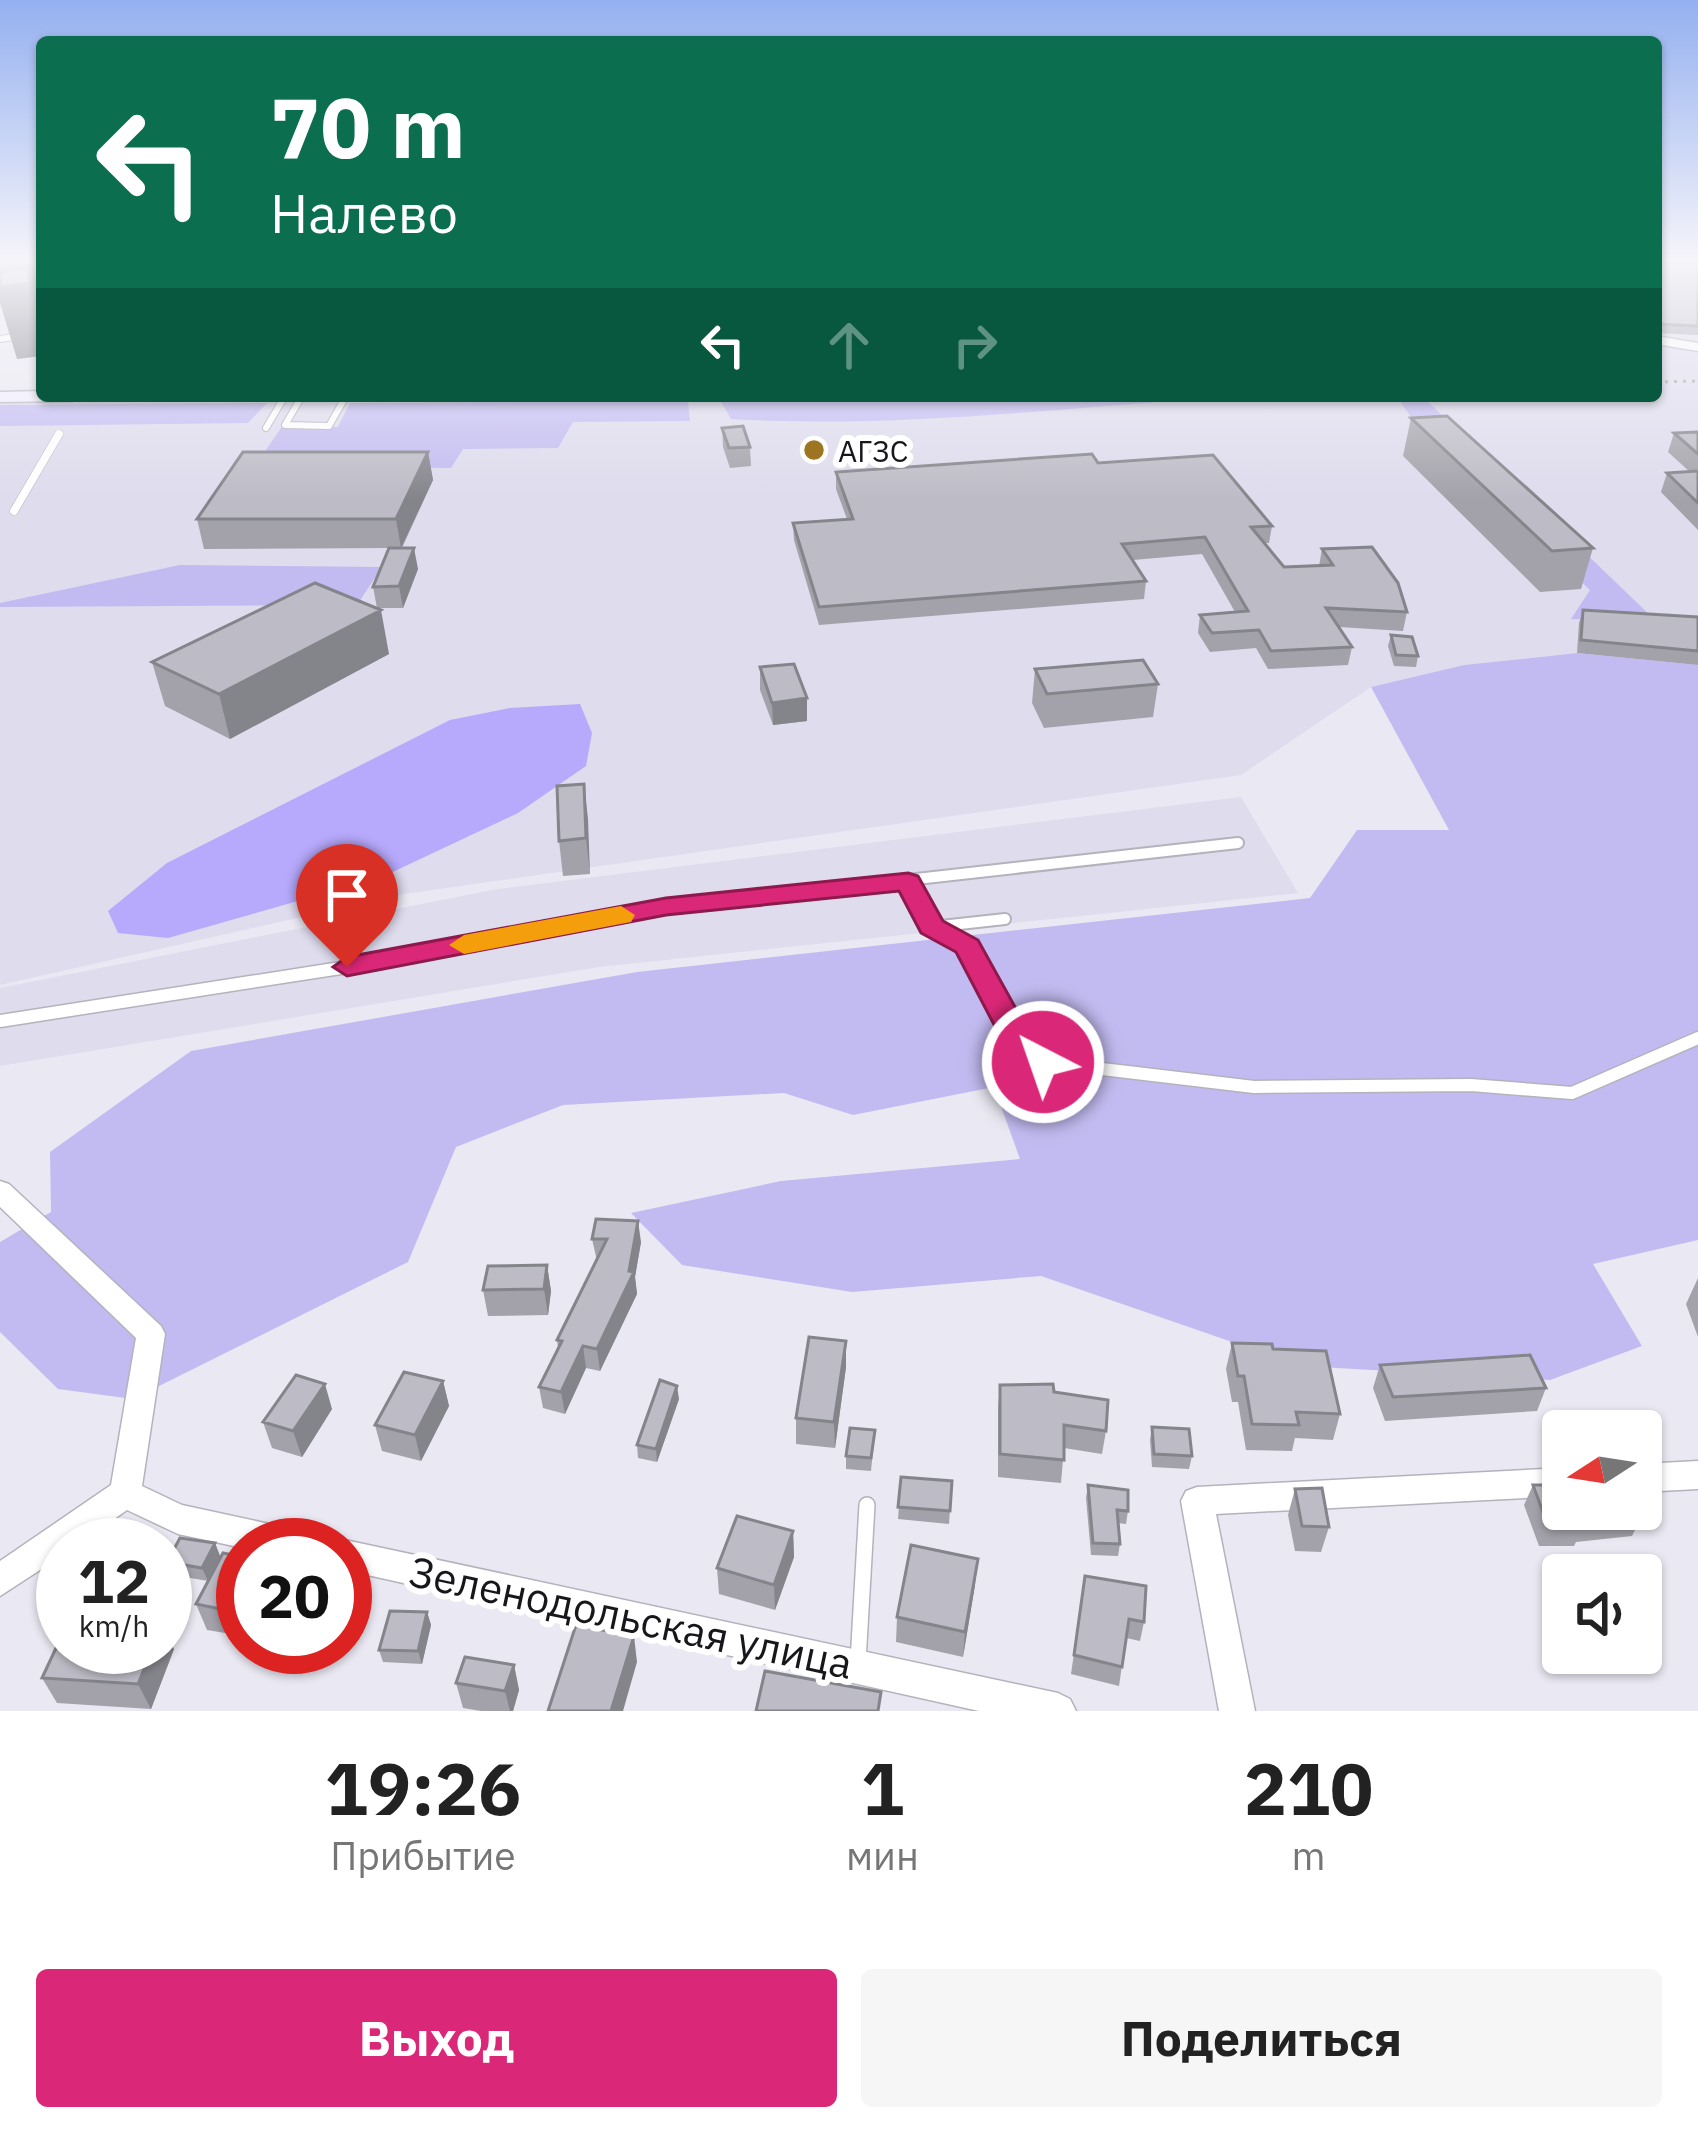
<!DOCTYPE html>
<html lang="ru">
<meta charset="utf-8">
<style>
body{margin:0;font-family:"IBM Plex Sans",sans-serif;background:#f6f6f6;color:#222;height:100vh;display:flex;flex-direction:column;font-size:45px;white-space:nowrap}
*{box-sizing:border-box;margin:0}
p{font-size:39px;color:#767676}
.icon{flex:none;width:66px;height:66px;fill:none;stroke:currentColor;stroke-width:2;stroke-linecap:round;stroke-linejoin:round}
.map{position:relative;height:1711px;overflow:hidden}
.details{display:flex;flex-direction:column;background:#fff;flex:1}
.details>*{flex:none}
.top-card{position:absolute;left:36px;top:36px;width:1626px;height:366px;border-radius:12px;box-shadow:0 3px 9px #0004;background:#0b6e4f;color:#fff;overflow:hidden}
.needle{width:78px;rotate:258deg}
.controls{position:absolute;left:1542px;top:1410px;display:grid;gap:24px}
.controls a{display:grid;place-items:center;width:120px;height:120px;border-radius:12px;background:#fff;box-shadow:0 3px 9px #0004;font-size:60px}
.speed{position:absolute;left:36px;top:1518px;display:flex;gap:24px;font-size:60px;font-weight:700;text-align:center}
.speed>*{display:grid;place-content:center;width:156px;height:156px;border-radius:50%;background:#fff;box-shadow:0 3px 9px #0004;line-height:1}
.speed small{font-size:30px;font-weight:400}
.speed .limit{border:18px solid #d22;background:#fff;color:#111}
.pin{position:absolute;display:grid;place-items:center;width:102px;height:102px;color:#fff;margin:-123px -51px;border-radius:50% 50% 50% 0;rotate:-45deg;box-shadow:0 0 12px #0007}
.pin .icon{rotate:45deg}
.me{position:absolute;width:132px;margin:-66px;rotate:319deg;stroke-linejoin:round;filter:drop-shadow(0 0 9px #0008)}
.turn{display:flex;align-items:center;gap:42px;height:252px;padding:0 36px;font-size:54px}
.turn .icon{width:156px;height:156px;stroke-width:2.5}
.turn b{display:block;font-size:84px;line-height:102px}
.lanes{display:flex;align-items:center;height:114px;padding:0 36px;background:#0003;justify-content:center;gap:60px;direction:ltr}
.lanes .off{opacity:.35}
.eta{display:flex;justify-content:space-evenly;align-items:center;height:204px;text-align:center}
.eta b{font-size:72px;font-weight:800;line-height:84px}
.primary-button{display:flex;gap:24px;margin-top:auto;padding:24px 36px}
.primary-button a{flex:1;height:138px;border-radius:12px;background:#db2777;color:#fff;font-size:48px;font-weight:800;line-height:138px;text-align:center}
.primary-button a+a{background:#f6f6f6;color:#222}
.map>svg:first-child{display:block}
</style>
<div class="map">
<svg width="1698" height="1711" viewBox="0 0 1698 1711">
<rect width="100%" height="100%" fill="#eae9f3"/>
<path fill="#dedced" d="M1656,260H1698V665L1577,653L1464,665L1371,687L1241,775L404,894L0,985V403L679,396H1656Z
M1241,797L1298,893L599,967L0,1066V988L497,889Z"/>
<path fill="#c2bbf1" d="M1182,396L1184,400C1034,411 881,428 731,419L719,398Z
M1396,396H1422L1656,621L1571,619L1590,590L1428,441Z
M688,401L690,421L573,422L558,448L463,449L451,468L254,467L281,428L338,427L350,403Z
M267,403L248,423L0,426V405Z
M180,565L382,567L357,605L0,607V603Z
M1577,653L1698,665V1240L1593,1264L1642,1346L1550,1380L1302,1366L1041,1276L852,1292L682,1265L631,1213L781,1181L1020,1159L994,1087L853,1115L784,1093L563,1105L456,1147L408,1262L133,1399L58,1389L0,1332V1242L51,1212L50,1152L191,1051L637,972L1310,898L1357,830H1449L1371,687L1464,665Z"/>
<path fill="#b7a9fc" d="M580,704L592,733L586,766L518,813L382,877L168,938L118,933L108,911L167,863L450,720L510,708Z"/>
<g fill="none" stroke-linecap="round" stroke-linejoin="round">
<defs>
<path id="lane-far4" d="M0,339L42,333
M302,396L285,425L329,426L346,396
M266,428L285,396"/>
<path id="lane-far3" d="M14,511L59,434"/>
<path id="lane-far2" d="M908,882L937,930
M932,927L1005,919
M546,930L666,907L1238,843"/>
<path id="lane-far1" d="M932,927L967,946L1023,1051L1043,1062L1254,1087L1471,1085L1572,1093L1698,1038
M0,1021L347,967L561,927"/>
<path id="lane" d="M858,1662L867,1505"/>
<path id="street" d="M1656,336L1698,343V351L1656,344Z
M0,1181L9,1184L161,1326L165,1334L142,1486L182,1505L297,1530L308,1534L313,1545H243V1548L178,1534L127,1510L77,1545H63V1555L0,1596V1561L111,1485L136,1338L0,1207Z
M1698,1461V1489L1641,1492V1464Z
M1563,1468V1496L1216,1514L1255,1711H1219L1181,1501L1186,1491L1197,1487Z
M345,1540L1058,1693L1070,1699L1076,1711H979L345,1570V1545H333Z"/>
<path id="secondary" d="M42,391V396H82L73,401L0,402V392Z"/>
</defs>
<use href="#lane-far4" stroke="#b4b2bc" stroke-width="8"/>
<use href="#lane-far3" stroke="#b4b2bc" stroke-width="9"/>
<use href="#lane-far2" stroke="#b4b2bc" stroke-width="14"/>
<use href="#lane-far1" stroke="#b4b2bc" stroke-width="15"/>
<use href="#lane" stroke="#b4b2bc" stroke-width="18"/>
<use href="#street" stroke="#b4b2bc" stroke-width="3"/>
<use href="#secondary" stroke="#b4b2bc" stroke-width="3"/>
<path stroke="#a4a3ab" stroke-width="3" stroke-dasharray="3 6" stroke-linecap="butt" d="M1656,382L1698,381"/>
<use href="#lane-far4" stroke="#fff" stroke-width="6"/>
<use href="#lane-far3" stroke="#fff" stroke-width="8"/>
<use href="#lane-far2" stroke="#fff" stroke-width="10"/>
<use href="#lane-far1" stroke="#fff" stroke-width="12"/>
<use href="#lane" stroke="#fff" stroke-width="15"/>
<use href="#street" fill="#fff" fill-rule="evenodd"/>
<use href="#secondary" fill="#f2f0fe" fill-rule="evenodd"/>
</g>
<path fill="#a3a2aa" d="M1656,260H1698V335L1656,333Z
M1411,418L1593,548L1581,589L1540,592L1403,456Z
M722,428L750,447L751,466L730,468L723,447Z
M1698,432V530L1661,492L1667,473L1690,472L1668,452L1674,433Z
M428,452L433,480L402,548L418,569L403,608H377L373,587L389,548L204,549L197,519Z
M1098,463L1272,526L1269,543H1264L1284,567L1319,566L1322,549L1407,612L1403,631L1339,627L1352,647L1348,665L1268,669L1256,648L1210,652L1198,633L1200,615L1235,612L1202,554L1133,560L1146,581L1144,599L819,625L794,540L793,523L847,519L836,489V472Z
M1583,610L1698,617V665L1577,653L1579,623Z
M1391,635L1418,656L1416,667L1394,666L1388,646Z
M389,654L230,739L165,706L152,662Z
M760,667L807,721L773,725L760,690Z
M1035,669L1158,684L1153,717L1044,728L1032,703Z
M584,784L590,874L563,876L559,841Z
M592,1239L641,1242L635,1277L637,1294L600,1371L586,1368L565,1414L543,1408L539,1387L558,1348L557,1340L597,1261Z
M547,1265L551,1291L548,1315L488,1316L483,1290Z
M1698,1278V1337L1686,1304Z
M846,1341V1367L835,1448L796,1444V1418Z
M1232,1343L1273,1349L1340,1414L1333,1440L1295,1438L1292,1451L1246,1450L1238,1402H1232L1226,1369Z
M1380,1365L1546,1388L1537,1411L1385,1421L1373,1388Z
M443,1381L449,1406L421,1461L382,1451L375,1425Z
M1000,1385L1054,1392L1106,1431L1102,1454L1064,1448L1061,1483L998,1477V1408Z
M679,1399L657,1462L638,1458L637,1445Z
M332,1409L302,1457L272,1448L263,1422Z
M1152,1427L1192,1456L1189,1469L1152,1467L1150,1440Z
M875,1430L871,1471L846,1469V1456Z
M901,1477L952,1481L949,1524L898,1519Z
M1088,1485L1128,1511L1126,1524L1118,1523L1120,1544L1118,1556L1091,1555L1086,1498Z
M1533,1485L1642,1516L1632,1536L1576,1542L1574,1546H1539L1524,1505Z
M1295,1489L1329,1527L1321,1552L1295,1551L1288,1515Z
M793,1531L794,1557L775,1610L719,1594L717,1568Z
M215,1543L220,1556L208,1581L173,1575L167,1562Z
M243,1557V1636L207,1630L196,1604Z
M1085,1576L1144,1622L1140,1641L1126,1638L1119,1686L1071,1674Z
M975,1585L963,1657L896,1642L897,1617Z
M427,1612L431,1625L422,1664L383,1662L379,1650Z
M174,1649L151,1709L57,1703L42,1678Z
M514,1665L519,1690L513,1711H481L463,1708L456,1683Z"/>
<path fill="#84848b" d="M0,260H33L42,309V356L17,359L0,303Z
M428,452L433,480L401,548L396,519Z
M414,548L418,569L403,608L399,586Z
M381,610L389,654L230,739L219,694Z
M807,698V721L773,725L772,703Z
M584,784L588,819L590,874L586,838Z
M638,1221L641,1242L635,1277L637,1294L600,1371L597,1349L629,1271Z
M547,1265L551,1291L548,1315L544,1289Z
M846,1341V1367L835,1448L834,1422Z
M583,1346L586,1368L565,1414L561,1392Z
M443,1381L449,1406L421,1461L415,1435Z
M325,1384L332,1409L302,1457L293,1431Z
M677,1386L679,1399L657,1462L656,1449Z
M793,1531L794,1557L775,1610L774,1585Z
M215,1543L220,1556L208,1581L202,1568Z
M978,1559L975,1585L963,1657L965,1632Z
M427,1612L431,1625L422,1664L418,1651Z
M165,1631L174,1649L151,1709L138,1684L153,1647H165Z
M634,1636L637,1662L623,1711H611Z
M514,1665L519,1690L513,1711H510L505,1691Z"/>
<path fill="#bdbcc6" stroke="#84848b" stroke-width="3" d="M1656,260H1698V326L1656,324Z
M27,268L30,283L0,287V272Z
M1447,416L1593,548L1552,551L1411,418Z
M743,426L750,447L729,448L722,428Z
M1698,432V454L1674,433Z
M243,452H428L396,519H197Z
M1092,454L1098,463L1213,455L1272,526L1251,527L1284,567L1333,565L1322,549L1372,547L1398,583L1407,612L1326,608L1352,647L1271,651L1259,630L1212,633L1200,615L1248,611L1205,537L1122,544L1146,581L819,607L793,523L853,519L836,472Z
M1697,471L1698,472V503L1667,473Z
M389,548H414L399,586L373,587Z
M315,583L381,610L219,694L152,662Z
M1583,610L1698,617V651L1581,640Z
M1391,635L1412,637L1418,656L1396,655Z
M1143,660L1158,684L1047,694L1035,669Z
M794,664L807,698L772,703L760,667Z
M584,784L586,838L559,841L557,786Z
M596,1219L638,1221L629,1271L634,1272L597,1349L583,1346L561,1392L539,1387L562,1341L557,1340L607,1239H592Z
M547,1265L544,1289L483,1290L488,1266Z
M809,1337L846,1341L834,1422L796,1418Z
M1232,1343L1272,1344L1273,1349L1326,1351L1340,1414L1296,1412L1299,1425L1252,1424L1244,1376H1238Z
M1530,1355L1546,1388L1393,1397L1380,1365Z
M404,1372L443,1381L415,1435L375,1425Z
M296,1375L325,1384L293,1431L263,1422Z
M660,1380L677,1386L656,1449L637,1445Z
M1053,1384L1054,1392L1108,1400L1106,1431L1064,1425V1460L1000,1454V1385Z
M1152,1427L1189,1429L1192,1456L1154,1454Z
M850,1428L875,1430L871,1458L846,1456Z
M901,1477L952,1481L950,1511L898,1507Z
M1088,1485L1128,1490V1511L1117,1510L1120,1544L1093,1543Z
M1533,1485H1563V1509H1638L1642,1516L1582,1523L1584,1526H1548Z
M1322,1488L1329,1527L1302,1526L1295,1489Z
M737,1516L793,1531L774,1585L717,1568Z
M180,1538L215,1543L202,1568L167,1562Z
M911,1545L978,1559L965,1632L897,1617Z
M223,1553L243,1557V1608L240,1613L196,1604Z
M1085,1576L1146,1586L1144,1622L1129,1619L1122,1667L1074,1655Z
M390,1611L427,1612L418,1651L379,1650Z
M576,1625L634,1636L611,1711H548Z
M63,1633V1647H153L138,1684L42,1678Z
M465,1657L514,1665L505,1691L456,1683Z
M765,1671L881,1692L878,1711H756Z"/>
<linearGradient id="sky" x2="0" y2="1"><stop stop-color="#94b0f0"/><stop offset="0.52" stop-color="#f6f5fa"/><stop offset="1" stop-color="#f6f5fa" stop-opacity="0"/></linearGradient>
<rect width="1698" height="500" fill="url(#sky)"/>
<path fill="#db2777" stroke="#8e194d" stroke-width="3" d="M908,873L918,876L943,921L978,940L1035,1043L1059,1062L1054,1070L1043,1073L1012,1059L956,952L921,933L899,891L666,915L347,976L333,967L347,957L666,898Z"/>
<path fill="#f59e0b" d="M621,906L635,915L631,922L464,954L449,945L464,935Z"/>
<circle fill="#9d7522" stroke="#fff" stroke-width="4.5" cx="814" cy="450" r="12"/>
<g text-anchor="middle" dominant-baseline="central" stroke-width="12" stroke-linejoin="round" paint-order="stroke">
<g font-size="30" fill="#17161a" stroke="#fff" text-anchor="start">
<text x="838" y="450">АГЗС</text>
</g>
<g font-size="42" fill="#17161a" stroke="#fff">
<text transform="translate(631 1617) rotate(12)">Зеленодольская улица</text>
</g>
</g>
</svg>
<div class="controls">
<a><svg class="needle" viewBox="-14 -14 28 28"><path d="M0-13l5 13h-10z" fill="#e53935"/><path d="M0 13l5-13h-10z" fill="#767676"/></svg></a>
<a><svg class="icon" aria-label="sound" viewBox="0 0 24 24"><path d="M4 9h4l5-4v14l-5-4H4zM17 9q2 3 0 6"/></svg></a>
</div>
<div class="speed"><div>12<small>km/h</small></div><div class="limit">20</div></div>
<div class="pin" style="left:347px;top:967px;background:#d93025"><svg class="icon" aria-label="arrive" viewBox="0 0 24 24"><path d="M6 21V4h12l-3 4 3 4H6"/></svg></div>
<svg class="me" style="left:1043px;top:1062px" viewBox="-20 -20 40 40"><circle r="17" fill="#db2777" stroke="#fff" stroke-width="3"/><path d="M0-11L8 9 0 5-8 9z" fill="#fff"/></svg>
<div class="top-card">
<div class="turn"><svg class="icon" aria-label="left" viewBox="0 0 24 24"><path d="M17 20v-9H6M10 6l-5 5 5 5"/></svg><div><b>70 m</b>Налево</div></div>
<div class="lanes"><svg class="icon" aria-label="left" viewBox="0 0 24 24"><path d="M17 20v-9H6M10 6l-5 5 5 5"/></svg><svg class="icon off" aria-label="ahead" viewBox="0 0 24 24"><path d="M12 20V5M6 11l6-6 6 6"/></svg><svg class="icon off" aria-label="right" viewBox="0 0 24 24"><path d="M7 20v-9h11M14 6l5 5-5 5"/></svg></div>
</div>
</div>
<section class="details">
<div class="eta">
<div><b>19:26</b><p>Прибытие</p></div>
<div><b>1</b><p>мин</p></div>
<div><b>210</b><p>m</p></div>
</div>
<div class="primary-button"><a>Выход</a><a>Поделиться</a></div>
</section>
